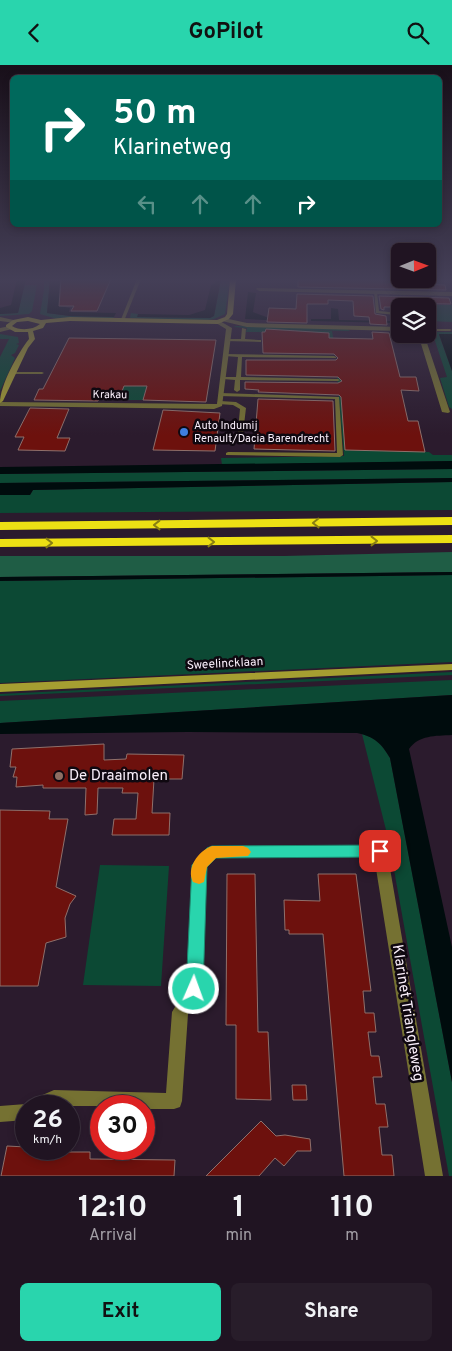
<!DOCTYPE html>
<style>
body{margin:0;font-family:Overpass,sans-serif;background:#281d2a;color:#f1f3f6;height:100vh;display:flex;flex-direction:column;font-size:19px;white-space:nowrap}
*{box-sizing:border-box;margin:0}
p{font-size:16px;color:#a29ea5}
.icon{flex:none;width:28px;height:28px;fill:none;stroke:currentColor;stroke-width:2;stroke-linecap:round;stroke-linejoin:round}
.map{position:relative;height:1111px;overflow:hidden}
.panel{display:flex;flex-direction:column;background:#201422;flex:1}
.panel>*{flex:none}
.hud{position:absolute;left:10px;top:10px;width:432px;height:152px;border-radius:8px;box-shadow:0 2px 8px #0003,0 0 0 1px #3d3340;background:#00695c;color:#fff;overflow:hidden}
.needle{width:32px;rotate:89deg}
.controls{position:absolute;left:391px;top:178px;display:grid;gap:10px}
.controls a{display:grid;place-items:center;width:45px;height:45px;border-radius:8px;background:#201422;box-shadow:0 2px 8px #0003,0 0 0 1px #3d3340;font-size:25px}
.speed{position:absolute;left:15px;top:1030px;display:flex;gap:10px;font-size:25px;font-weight:700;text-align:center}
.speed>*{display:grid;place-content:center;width:65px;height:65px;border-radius:50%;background:#201422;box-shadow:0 2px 8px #0003,0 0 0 1px #3d3340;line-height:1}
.speed small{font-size:12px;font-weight:400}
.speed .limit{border:8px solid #d22;background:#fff;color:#111}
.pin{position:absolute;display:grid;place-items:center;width:42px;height:42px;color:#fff;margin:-21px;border-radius:10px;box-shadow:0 2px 8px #0006}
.me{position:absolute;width:55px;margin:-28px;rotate:2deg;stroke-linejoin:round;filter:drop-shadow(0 0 4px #0008)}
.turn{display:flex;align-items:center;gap:18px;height:105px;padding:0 20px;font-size:22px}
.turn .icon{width:65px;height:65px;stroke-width:2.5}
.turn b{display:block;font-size:35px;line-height:42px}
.lanes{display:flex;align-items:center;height:48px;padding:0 20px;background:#0003;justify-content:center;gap:25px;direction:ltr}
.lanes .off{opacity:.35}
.eta{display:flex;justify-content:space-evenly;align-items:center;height:85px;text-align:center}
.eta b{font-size:30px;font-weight:700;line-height:35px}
.cta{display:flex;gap:10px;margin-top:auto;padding:10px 20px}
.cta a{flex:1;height:58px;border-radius:8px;background:#29d5ad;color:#111;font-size:20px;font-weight:700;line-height:58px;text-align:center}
.cta a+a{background:#281d2a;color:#f1f3f6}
header{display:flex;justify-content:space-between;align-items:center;height:65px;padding:0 20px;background:#29d5ad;color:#111;font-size:22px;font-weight:700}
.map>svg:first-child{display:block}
</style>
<header><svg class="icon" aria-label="back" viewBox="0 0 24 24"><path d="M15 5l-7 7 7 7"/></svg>GoPilot<svg class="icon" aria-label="search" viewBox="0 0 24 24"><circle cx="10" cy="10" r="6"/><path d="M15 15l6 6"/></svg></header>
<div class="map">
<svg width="452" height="1111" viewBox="0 0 452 1111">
<rect width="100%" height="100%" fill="#2b1b2d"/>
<path fill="#0c4934" d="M44,214H50L47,248L70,251L114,252L112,254H57L40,249L44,225Z
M221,214H230L225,249L214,254L203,256L130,253L131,248L138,249V252L210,253L214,251Z
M24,220H37L32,246L29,249L0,251V249L18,248Z
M427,240H452V257L429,256Z
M237,261L347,264L350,266L266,264L332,266L334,277H330L328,268L246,267L247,263L233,262Z
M432,267H452V269L439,270L452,306V344L449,342L440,313L447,312Z
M0,269L18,272L19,278L16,279L19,280L15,288L11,290L15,293L0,326V292L9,274H0Z
M123,301L151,305L143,335H110Z
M337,311H344L352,385L429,387L433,390H452V396L222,400L221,393L344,391Z
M452,404V413L0,418V409Z
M452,417V445L0,448V430H30L33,425Z
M452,510V597L0,618V516Z
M452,607V610L0,631V629Z
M452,615V630L0,658V636Z
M362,669C377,673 383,681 390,693L452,1017V1111H449L389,777Z
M100,800L169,801L161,921L83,920Z"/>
<path fill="#1f5d45" d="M452,487V507L0,512V491H284Z"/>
<path fill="#000c0d" d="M17,214H26L18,248L0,249V243L11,240Z
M50,214H60L59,241L70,243L69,247L116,248L114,252L70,251L47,248Z
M216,214H221L214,251L210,253L137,252L138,249L189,250L205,245L211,220L215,218Z
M248,227L256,228L253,247L269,253L289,256L245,254Z
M331,243L338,244L339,255L390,256L393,258L311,256V254H331Z
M439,269H452V306Z
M452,396V404L0,409V402Z
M452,413V417L33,425L30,430H0V418Z
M452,507V510L0,516V512Z
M452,630V670C435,671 419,670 409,684L452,882V1017L390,693C381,678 375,672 357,668L188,667L0,669V658Z"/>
<path fill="#6d110d" stroke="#8f706b" d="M61,214H111L97,246H71L74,241H59Z
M298,214H411L412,218L445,220L446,225L298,222Z
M297,229L373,231L375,249L386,251L387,260L370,259L369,252L354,251L353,236L328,235V239H307V258L267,257L269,243L296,244Z
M379,231L449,233L451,239L391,238L392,242H384V245L381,244Z
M266,264L329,268V273L373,274L372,267L389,268L400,312H416L419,326L401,325L408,356H418L425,387L345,385L341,332L339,330L258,327L259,325L245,324V317L338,318L342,316L338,312L246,310V295H336L338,293L334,289L263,288L262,267H265Z
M69,273L216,275L206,337L143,335L147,321H124L119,334H99L98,336L34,335L39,324H43Z
M258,334L333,336L335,386L254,384Z
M30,343L69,344L57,373H70L65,386L18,385L24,372H15Z
M163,345L220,348L215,386L153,385Z
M104,679V695L126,694L127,689L184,690L182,714H154L152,748H170L169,770H112L114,754H136L138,728H122L123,723H98L97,749L85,750L86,723H43V720L16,722L17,712H13L16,702H10L12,684Z
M0,745L50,746L49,754H68L56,822L76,831L70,839L65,853L66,872L46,878L38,921H0Z
M227,809H255L258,967H268L271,1035L236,1034V960H226Z
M318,809H356L371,926H363L365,948H374L376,967H368L371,991H379L382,1012H373L376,1039H385L388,1062H379L382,1090H392L394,1111H344L323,869H289V865H285L284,835L320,836Z
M292,1020H306L307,1035H293Z
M261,1056L276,1071L285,1070L310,1074L311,1086H297L284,1101L275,1093L259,1111H206Z
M7,1081L26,1082V1084H67L66,1087H90V1094L175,1095L174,1111H1Z"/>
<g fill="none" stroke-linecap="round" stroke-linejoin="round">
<path fill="#757132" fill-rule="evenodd" d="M137,214H141L124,256L120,257Z
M374,226L377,227L379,246L399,248L400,257L398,256L396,250L376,248Z
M242,263L246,264L245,274L259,275H261V277L225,276V274H241Z
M428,264H450L452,265L450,266H428Z
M223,289L334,291L336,292V293L242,292L241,312L338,314L340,315L338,316L240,315V325L237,327L234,325L235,315L223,314L221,313L223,312H236L238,292L225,291L223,290Z
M11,307H42L44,308L42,309H13L11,308Z
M221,328L339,332L343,390L340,392L226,390V388L228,387L337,388L335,334L219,331V329Z
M220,336L236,337L246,343L242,377L240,378L237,376L240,344L233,340L218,339L217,338Z"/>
<path fill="#757132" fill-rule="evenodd" d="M257,223L452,227V231L259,226L256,224Z
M0,252L18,256L15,258L0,256Z
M224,253L247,258L400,262V266L247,262L222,256V254Z
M218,255L232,263L222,341L214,344L0,341V337L217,339L226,264L216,258V256Z
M10,261L12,262V264L0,267V263Z
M418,269H424L450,347L448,348L442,347Z
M380,781L385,782L387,786L443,1111H425L374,791L215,792L206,802L203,924L188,949L182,1036L180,1042L174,1044H144V1041H26V1055L0,1057V1041L26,1039L29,1040L31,1035L54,1025L166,1028L172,947L187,922L192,800L207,783L212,782Z"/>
<path fill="#a59e31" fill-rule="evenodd" d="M230,214H236L233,249L229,254L218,259L70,256L46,258L43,263L33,266L35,274L28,283L3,336L0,338C0,320 18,288 29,274L28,267H15L6,262V260L13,255L28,252L41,255L70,252L217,255L225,252L227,249ZM28,256L40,259C33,265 20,266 12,261L17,257Z
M452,599V605L0,627V619Z"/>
<path fill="#ede014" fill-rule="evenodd" d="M452,452V460L0,465V457Z
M452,470V478L0,482V474Z"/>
</g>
<defs><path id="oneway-chevron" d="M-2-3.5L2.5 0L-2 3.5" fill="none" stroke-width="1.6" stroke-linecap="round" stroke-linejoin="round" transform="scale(1.25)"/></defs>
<g stroke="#897f12">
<use href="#oneway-chevron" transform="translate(316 458) rotate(179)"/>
<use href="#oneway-chevron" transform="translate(157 460) rotate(180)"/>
<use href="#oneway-chevron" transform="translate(374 476)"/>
<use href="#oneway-chevron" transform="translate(211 477)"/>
<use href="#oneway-chevron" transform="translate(49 478)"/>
</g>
<linearGradient id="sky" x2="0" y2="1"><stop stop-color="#180f19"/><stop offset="0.58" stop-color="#443f57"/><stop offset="1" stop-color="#443f57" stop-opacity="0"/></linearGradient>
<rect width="452" height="370" fill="url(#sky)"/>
<path fill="#29d5ad" stroke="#1b8a70" d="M380,780L385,782L387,786L385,790L380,792L216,793L207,802L203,924L201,929L194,932L188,929L186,924L192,800L207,783L212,781Z"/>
<path fill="#f59e0b" d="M212,781H243L248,783L251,787L248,791L216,793L207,802L204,817L199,819L193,817C186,803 198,786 212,781Z"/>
<circle fill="#3f7fe0" stroke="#0f0810" stroke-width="2" cx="184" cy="367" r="5"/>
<circle fill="#8d6e63" stroke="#0f0810" stroke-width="2" cx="59" cy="711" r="5"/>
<g text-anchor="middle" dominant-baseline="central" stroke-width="5" stroke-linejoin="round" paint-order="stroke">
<g font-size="11" fill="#faeffb" stroke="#0f0810">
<text transform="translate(110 330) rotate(1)">Krakau</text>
</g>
<g font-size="11" fill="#faeffb" stroke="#0f0810" text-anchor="start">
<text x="194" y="361">Auto Indumij<tspan x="194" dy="13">Renault/Dacia Barendrecht</tspan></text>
</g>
<g font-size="12" fill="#faeffb" stroke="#0f0810">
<text transform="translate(225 599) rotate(-3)">Sweelincklaan</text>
</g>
<g font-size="15" fill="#faeffb" stroke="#0f0810" text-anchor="start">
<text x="69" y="711">De Draaimolen</text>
</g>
<g font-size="15" fill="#faeffb" stroke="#0f0810">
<text transform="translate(407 948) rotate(81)">Klarinet Triangleweg</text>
</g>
</g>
</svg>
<div class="controls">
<a><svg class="needle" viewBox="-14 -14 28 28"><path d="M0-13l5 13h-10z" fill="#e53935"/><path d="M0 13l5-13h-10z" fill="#a29ea5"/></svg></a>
<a><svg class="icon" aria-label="layers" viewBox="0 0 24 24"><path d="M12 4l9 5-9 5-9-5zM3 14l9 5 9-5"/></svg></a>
</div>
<div class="speed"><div>26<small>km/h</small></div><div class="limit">30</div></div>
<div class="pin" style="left:380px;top:786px;background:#d93025"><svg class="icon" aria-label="arrive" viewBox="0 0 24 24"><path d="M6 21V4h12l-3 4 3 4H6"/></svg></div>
<svg class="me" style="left:194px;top:924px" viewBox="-20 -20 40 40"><circle r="17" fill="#29d5ad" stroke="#fff" stroke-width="3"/><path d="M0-11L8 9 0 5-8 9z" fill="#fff"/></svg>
<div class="hud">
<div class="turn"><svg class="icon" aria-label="right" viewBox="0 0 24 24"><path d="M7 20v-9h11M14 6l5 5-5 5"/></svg><div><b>50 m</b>Klarinetweg</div></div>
<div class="lanes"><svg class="icon off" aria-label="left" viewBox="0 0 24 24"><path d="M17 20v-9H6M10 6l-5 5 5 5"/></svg><svg class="icon off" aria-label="ahead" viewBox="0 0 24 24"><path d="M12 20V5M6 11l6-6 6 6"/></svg><svg class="icon off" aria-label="ahead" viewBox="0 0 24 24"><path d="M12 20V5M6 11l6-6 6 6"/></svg><svg class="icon" aria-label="right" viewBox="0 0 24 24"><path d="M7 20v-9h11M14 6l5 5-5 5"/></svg></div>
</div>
</div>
<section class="panel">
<div class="eta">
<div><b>12:10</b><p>Arrival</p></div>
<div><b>1</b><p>min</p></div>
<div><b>110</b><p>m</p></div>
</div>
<div class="cta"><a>Exit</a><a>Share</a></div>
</section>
